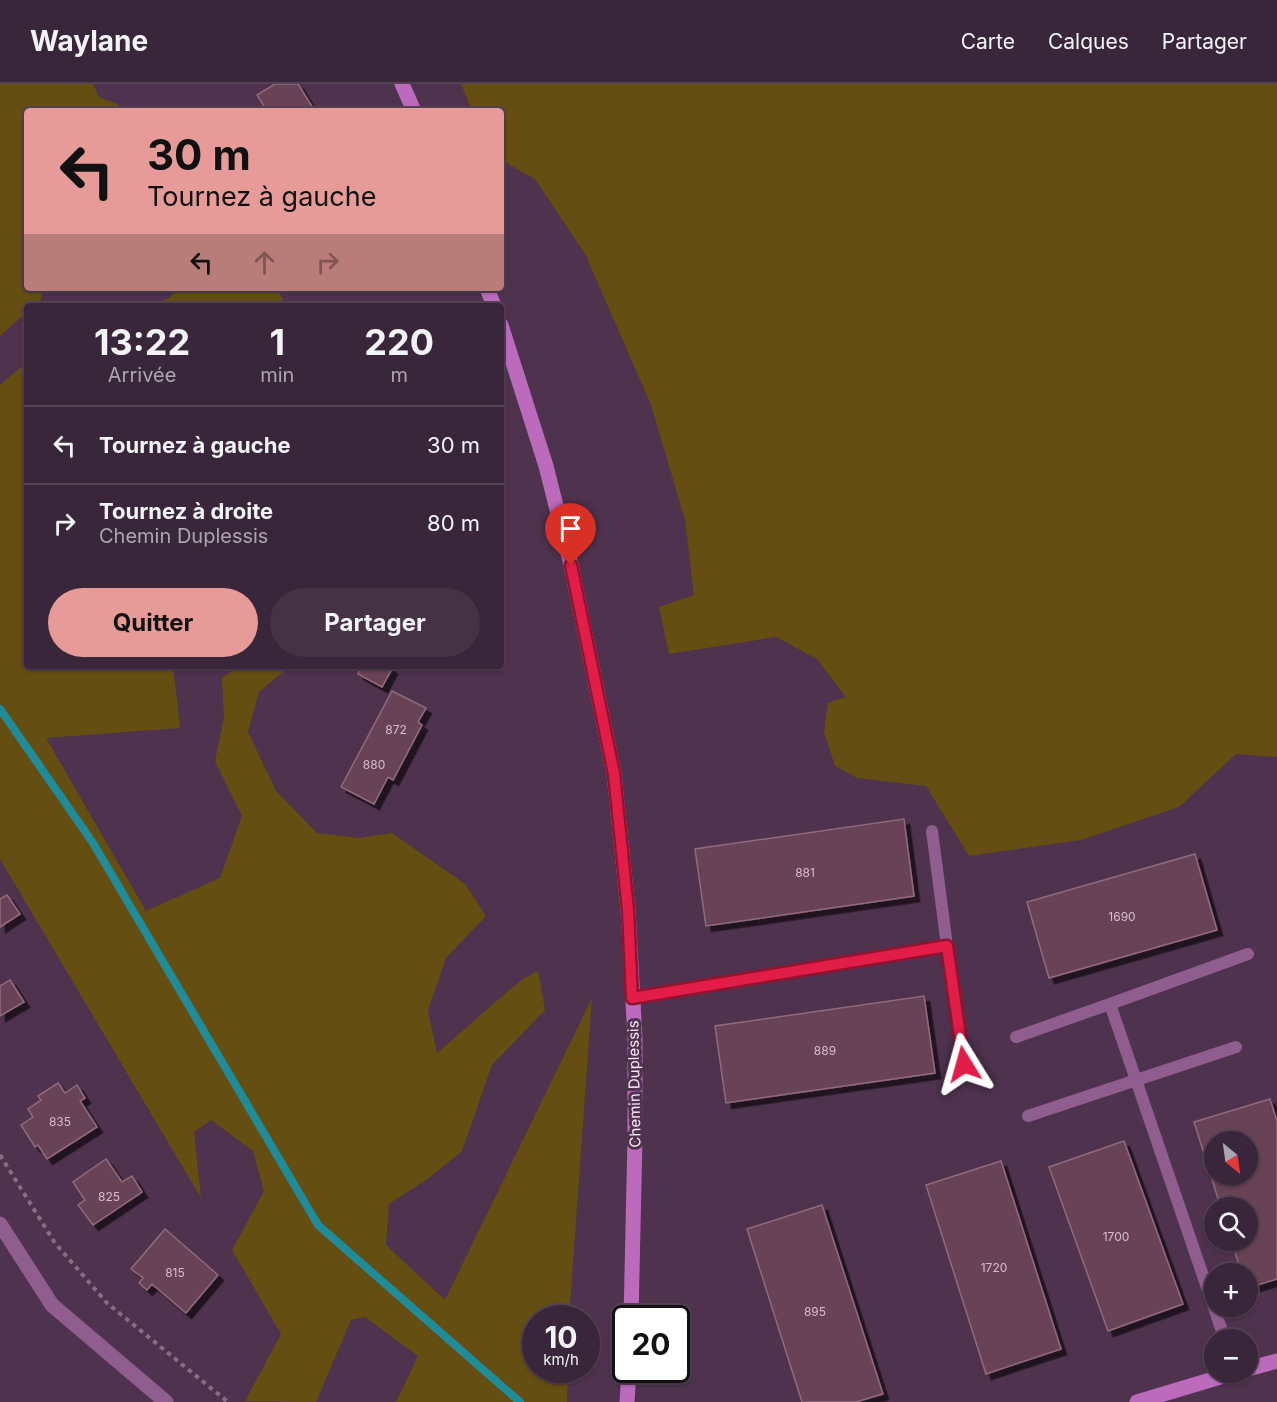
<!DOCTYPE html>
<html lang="fr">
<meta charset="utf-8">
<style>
body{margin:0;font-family:Inter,sans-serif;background:#453245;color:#f1f3f6;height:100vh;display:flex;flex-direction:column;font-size:22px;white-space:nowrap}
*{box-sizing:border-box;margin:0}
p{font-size:20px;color:#aba5af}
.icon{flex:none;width:33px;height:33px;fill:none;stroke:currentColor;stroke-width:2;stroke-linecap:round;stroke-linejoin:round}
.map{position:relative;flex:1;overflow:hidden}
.drawer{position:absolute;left:24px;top:219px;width:480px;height:366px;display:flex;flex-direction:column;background:#3a263a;border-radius:6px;box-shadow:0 2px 4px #0004,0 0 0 2px #544354}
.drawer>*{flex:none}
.hud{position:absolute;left:24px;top:24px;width:480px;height:183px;border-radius:6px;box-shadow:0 2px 4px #0004,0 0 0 2px #544354;background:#e69b98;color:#111;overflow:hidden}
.needle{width:39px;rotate:151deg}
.tools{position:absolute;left:1204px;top:1047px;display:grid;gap:12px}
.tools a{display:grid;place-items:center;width:54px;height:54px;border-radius:50%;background:#3a263a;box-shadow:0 2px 4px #0004,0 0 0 2px #544354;font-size:30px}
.speed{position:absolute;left:522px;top:1221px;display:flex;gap:12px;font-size:30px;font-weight:700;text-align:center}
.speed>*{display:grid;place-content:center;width:78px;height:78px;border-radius:50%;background:#3a263a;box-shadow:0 2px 4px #0004,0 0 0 2px #544354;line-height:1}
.speed small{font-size:15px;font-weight:400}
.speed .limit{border:3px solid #111;border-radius:9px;background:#fff;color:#111}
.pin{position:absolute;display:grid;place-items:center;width:51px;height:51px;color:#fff;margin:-62px -26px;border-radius:50% 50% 50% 0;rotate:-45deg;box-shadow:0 0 6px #0007}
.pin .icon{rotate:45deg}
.me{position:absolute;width:66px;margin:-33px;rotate:352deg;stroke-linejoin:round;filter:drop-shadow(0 0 4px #0008)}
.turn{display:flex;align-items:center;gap:21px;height:126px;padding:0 24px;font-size:27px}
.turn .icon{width:78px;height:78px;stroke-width:2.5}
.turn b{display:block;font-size:42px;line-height:51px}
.lanes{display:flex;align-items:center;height:57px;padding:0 24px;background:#0003;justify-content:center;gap:30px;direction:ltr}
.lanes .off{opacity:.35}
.eta{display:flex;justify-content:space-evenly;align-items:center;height:102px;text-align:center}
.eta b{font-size:36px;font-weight:700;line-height:42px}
.primary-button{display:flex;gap:12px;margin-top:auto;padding:12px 24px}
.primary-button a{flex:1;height:69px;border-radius:36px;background:#e69b98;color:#111;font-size:24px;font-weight:700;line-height:69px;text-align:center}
.primary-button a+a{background:#453245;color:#f1f3f6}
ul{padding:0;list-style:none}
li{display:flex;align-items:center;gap:18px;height:78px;padding:0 24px;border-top:2px solid #544354}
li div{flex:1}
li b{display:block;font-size:22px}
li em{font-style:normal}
header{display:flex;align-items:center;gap:36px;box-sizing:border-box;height:84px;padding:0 30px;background:#3a263a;border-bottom:2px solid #544354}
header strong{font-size:28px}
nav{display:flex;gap:33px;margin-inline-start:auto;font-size:21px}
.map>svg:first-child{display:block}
</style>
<header>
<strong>Waylane</strong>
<nav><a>Carte</a><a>Calques</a><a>Partager</a></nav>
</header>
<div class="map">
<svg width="1277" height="1318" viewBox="0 0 1277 1318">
<defs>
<filter id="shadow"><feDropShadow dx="5.5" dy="5.5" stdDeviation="0" flood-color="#0009"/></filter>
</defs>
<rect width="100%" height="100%" fill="#4e324e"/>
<path fill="#644e11" d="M0,0H93L99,13L117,20L123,27H27V79L23,81L27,93V204H44L41,215L33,222H27V228L0,252Z
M461,0H1277V673L1236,670L1179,723L1081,756L969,772L926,702L857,694L835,682L824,648L828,619L846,613L817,575L776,553L669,570L659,523L694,511L685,436L651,321L585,170L535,95L501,76V27H472Z
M178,204H278L285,222H147L170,214Z
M27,278V582H173L180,644L46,654L146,827L220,794L242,732L215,677L224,633L222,594L239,582H290L259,608L248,648L276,707L317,749L359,754L392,749L465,800L486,832L446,874L428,926L437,969L521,896L538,887L545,926L492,981L462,1067L429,1094L389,1120L386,1161L445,1216L592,914L569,1234H536V1286H568L567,1318H396L418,1272L365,1233L351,1236L316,1318L245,1317L281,1250L232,1166L264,1107L253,1067L211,1036L194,1048L201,1114L0,775V301Z"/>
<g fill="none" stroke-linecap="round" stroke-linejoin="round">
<path stroke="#208c99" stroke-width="8" d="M0,625L93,759L318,1141L520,1318"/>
</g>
<path fill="#674255" stroke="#926a7e" stroke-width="1.5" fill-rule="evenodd" filter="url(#shadow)" d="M275,0H298L315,27H267L257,11Z
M362,582H388L392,585L382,603L358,590Z
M392,607L426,624L418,638L422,641L393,696L388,693L374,720L341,703Z
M904,735L914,812L706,842L695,765Z
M1195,770L1217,846L1049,894L1027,818Z
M7,811L20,830L0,843V815Z
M10,896L24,918L0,932V902Z
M924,912L935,989L726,1019L715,942Z
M58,999L65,1009L77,1001L85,1014L80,1017L97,1043L47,1075L38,1061L35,1063L21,1041L33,1033L28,1025L41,1016L38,1012Z
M1270,1015L1277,1037V1195L1248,1204V1190H1242L1231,1156H1248V1124H1221L1194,1038ZM1215,1058H1248V1090H1215Z
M1124,1057L1183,1220L1108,1247L1049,1083Z
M106,1075L122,1098L132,1092L142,1108L93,1141L78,1121L85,1116L73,1098Z
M1001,1077L1061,1265L986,1290L926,1101Z
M822,1121L883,1310L856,1318H802L747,1145Z
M165,1145L218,1191L186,1229L152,1200L147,1206L139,1199L143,1194L131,1185Z"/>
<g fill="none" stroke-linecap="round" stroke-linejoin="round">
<path stroke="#876e86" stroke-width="4" stroke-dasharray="4.5 4.5" stroke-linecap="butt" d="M0,1071L55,1159L107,1219L228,1318"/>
<path stroke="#905d8f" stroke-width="12" d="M932,747L947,862
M632,914L947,862L964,980
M1110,920L1248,870
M1016,953L1110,920L1225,1256
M1028,1032L1236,963"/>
<path stroke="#905d8f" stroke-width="15" d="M0,1140L52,1221L166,1318"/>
<path stroke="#bc6bbc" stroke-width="15" d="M402,0L414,27
M487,204L494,222
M501,241L546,382L571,481L614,690L628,826L635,954V1054L631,1234
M1248,1285L1277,1277
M627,1318L629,1286
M1137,1318L1237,1288"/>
</g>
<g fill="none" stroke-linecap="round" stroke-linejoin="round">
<defs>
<path id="route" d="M571,481L614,690L628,826L632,914L947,862L964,980"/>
</defs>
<use href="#route" stroke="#92132f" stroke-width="15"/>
<use href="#route" stroke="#e11d48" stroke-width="10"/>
</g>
<g text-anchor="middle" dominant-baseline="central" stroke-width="6" stroke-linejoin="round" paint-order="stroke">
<g font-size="12" fill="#d4bece">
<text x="396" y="645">872</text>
<text x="374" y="680">880</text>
<text x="805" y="788">881</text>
<text x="1122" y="832">1690</text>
<text x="825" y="966">889</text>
<text x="60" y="1037">835</text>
<text x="109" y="1112">825</text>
<text x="1116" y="1152">1700</text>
<text x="994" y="1183">1720</text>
<text x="175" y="1188">815</text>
<text x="815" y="1227">895</text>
</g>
<g font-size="15" fill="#f8e7f7" stroke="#4e324e">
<text transform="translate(634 1000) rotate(-91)">Chemin Duplessis</text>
</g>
</g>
</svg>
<div class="tools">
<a><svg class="needle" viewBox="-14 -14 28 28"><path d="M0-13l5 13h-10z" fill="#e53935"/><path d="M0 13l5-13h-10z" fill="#aba5af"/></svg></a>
<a><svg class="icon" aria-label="search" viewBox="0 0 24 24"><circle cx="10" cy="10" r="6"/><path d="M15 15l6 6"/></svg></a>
<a>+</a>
<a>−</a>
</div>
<div class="speed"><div>10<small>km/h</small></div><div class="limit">20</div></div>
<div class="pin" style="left:571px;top:481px;background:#d93025"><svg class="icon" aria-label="arrive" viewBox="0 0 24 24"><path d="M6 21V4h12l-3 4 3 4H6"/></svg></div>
<svg class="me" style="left:964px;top:980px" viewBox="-20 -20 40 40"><path d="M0-17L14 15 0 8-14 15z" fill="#e11d48" stroke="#fff" stroke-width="4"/></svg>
<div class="hud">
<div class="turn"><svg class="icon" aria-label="left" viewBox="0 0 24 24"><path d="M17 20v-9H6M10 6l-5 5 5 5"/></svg><div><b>30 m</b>Tournez à gauche</div></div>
<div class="lanes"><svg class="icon" aria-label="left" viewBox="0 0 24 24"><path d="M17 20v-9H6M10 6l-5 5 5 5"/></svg><svg class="icon off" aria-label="ahead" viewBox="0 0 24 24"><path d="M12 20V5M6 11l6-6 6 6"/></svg><svg class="icon off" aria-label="right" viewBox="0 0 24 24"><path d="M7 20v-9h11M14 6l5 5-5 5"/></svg></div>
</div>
<section class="drawer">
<div class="eta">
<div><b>13:22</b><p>Arrivée</p></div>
<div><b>1</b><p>min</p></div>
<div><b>220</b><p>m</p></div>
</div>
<ul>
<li><svg class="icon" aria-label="left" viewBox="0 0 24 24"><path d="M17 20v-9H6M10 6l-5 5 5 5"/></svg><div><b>Tournez à gauche</b></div><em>30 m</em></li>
<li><svg class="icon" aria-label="right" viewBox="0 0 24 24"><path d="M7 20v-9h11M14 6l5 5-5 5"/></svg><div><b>Tournez à droite</b><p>Chemin Duplessis</p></div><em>80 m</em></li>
</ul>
<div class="primary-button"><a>Quitter</a><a>Partager</a></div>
</section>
</div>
